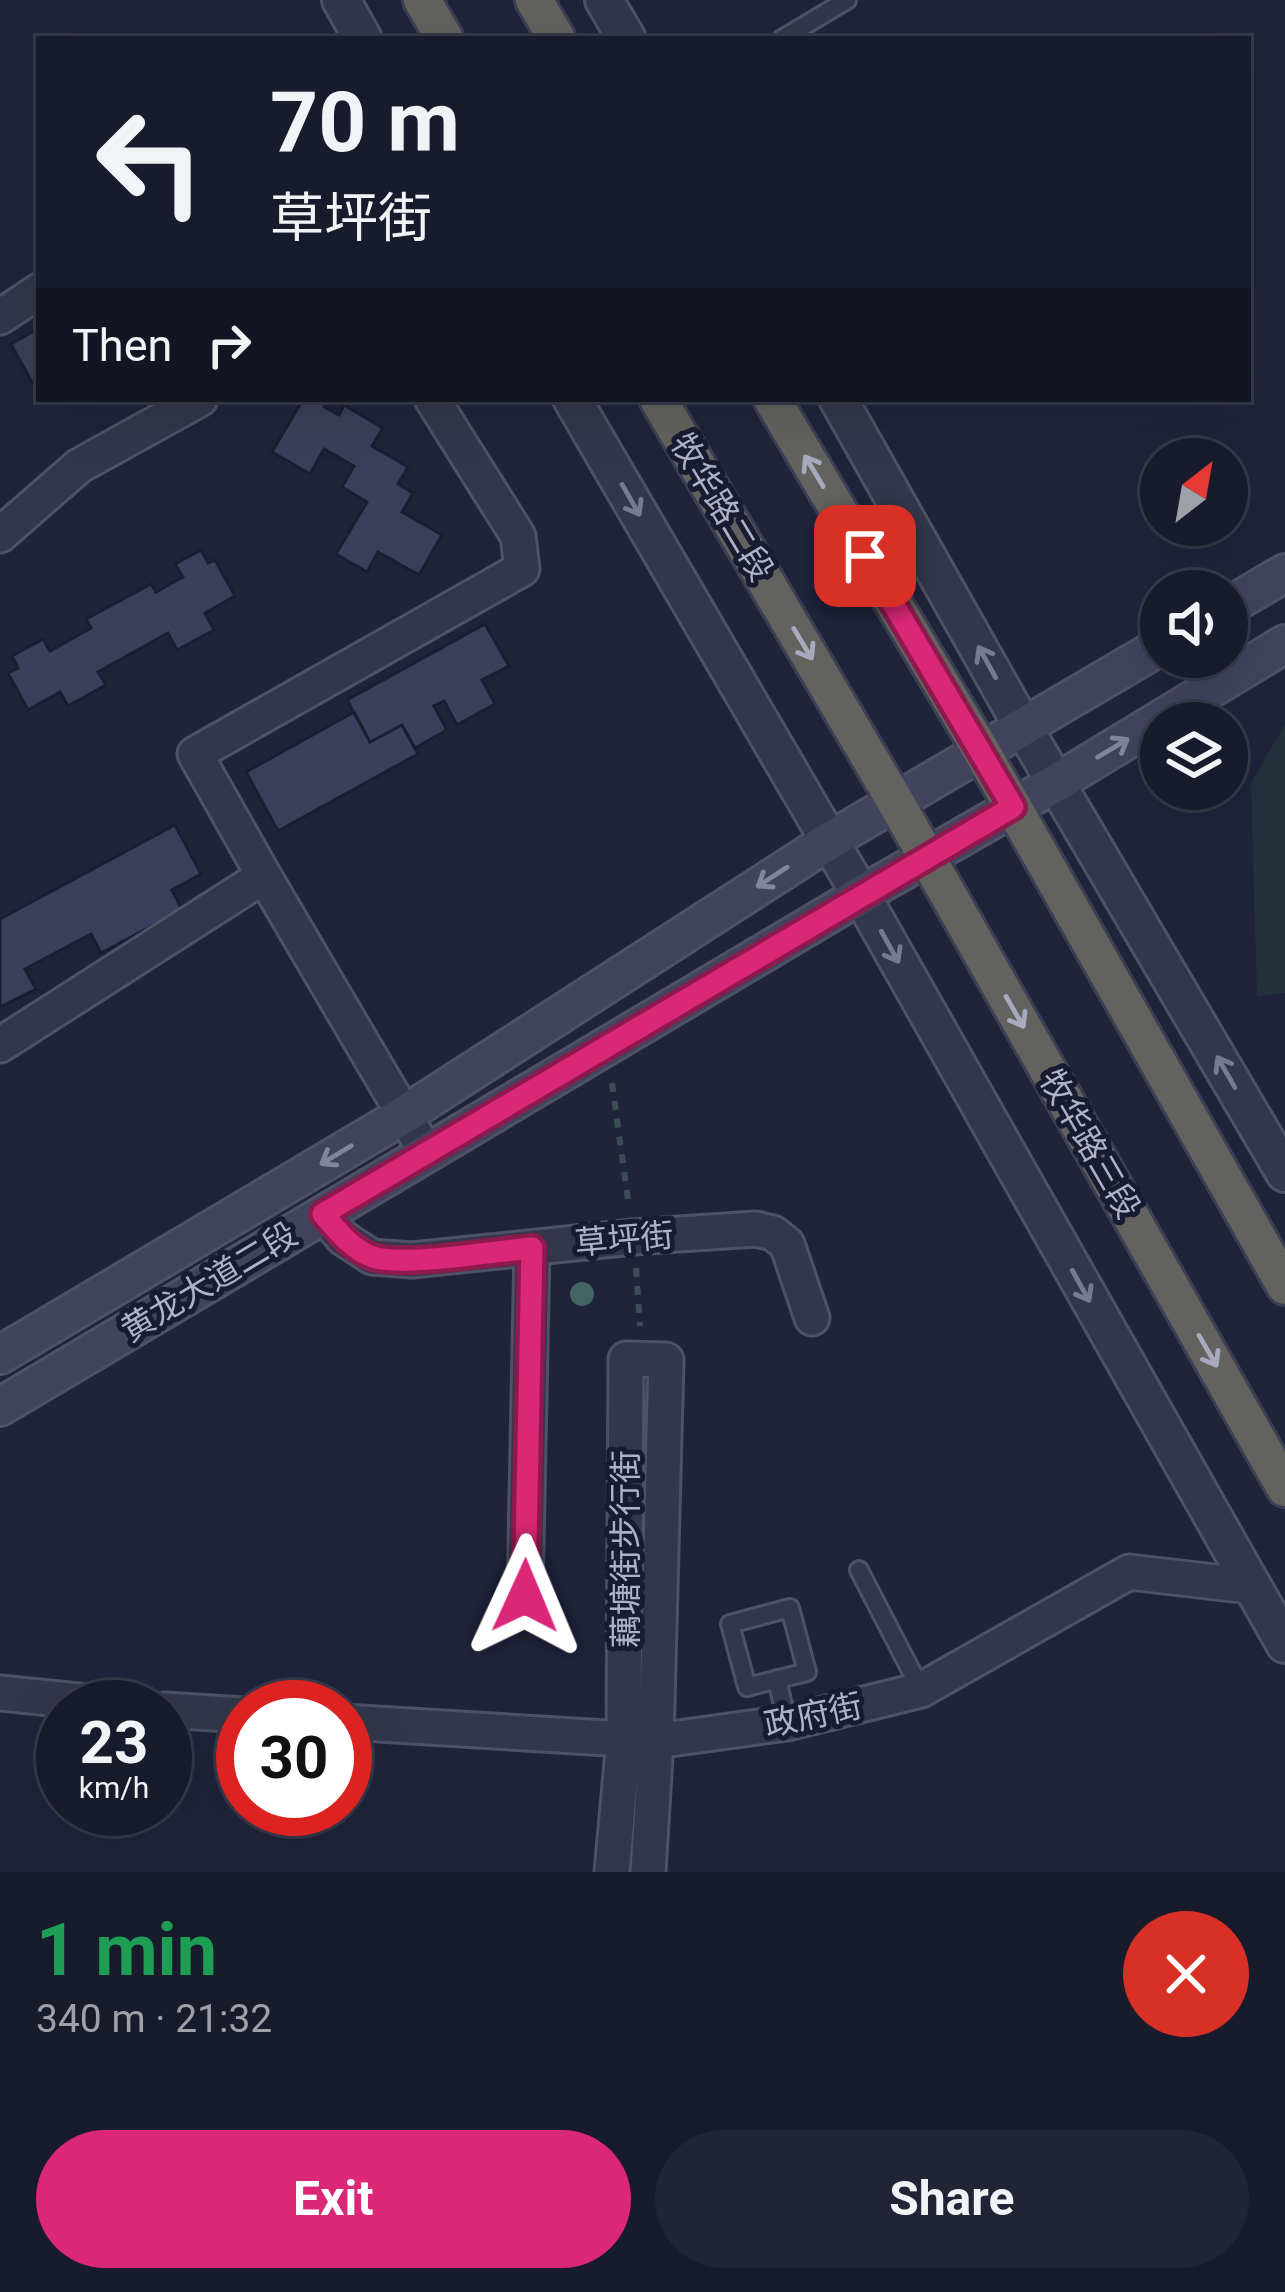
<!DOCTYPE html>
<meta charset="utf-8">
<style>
body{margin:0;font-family:Roboto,"Noto Sans SC",sans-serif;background:#212434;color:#f1f3f6;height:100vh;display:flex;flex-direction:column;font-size:45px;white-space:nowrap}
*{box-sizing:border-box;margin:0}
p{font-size:39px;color:#9fa1a9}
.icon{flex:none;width:66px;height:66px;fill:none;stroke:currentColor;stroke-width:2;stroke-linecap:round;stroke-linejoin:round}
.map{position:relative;height:1872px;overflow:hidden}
.side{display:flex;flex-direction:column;background:#181b2c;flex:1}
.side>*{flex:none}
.hud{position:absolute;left:36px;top:36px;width:1215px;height:366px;border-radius:0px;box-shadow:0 12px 48px #0002,0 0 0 3px #363948;background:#181b2c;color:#f1f3f6;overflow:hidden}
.needle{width:78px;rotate:31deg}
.tools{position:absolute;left:1140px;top:438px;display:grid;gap:24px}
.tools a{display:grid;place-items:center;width:108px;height:108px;border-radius:50%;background:#181b2c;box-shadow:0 12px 48px #0002,0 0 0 3px #363948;font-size:60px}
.speed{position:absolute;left:36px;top:1680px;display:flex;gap:24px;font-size:60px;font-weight:700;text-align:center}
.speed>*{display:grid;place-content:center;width:156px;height:156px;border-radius:50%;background:#181b2c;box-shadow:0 12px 48px #0002,0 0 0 3px #363948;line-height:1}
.speed small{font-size:30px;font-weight:400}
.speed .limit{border:18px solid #d22;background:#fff;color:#111}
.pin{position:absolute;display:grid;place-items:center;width:102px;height:102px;color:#fff;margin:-51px;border-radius:24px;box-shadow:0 6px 18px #0006}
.me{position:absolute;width:132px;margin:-66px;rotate:1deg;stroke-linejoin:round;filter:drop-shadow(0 0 9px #0008)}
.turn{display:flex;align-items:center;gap:42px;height:252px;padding:0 36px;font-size:54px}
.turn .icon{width:156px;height:156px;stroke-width:2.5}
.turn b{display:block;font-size:84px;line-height:102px}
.then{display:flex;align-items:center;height:114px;padding:0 36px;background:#0003;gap:24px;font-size:45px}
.round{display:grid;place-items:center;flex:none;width:126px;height:126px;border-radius:63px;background:#212434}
.summary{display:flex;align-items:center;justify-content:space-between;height:204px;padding:0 36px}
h1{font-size:72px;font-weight:700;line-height:90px;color:#1e9e55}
.action{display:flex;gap:24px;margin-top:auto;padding:24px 36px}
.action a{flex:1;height:138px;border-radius:72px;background:#db2777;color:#fff;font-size:48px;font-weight:700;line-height:138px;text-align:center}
.action a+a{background:#212434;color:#f1f3f6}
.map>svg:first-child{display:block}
</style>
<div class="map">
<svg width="1285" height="1872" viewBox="0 0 1285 1872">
<rect width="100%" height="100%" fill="#20243b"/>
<path fill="#22313c" d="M1285,724V993L1257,996L1251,783Z"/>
<path fill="#3c3f5b" stroke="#1b1e32" stroke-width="3" d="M39,328V383L34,386L11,344Z
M303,399H329L324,407L339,415L344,405L383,428L372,446L408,467L398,484L413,493L402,512L442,535L419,575L378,552L367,572L336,554L367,502L342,487L354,466L324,449L310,474L272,452Z
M201,550L208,563L215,560L235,596L205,613L214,630L177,650L168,633L98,672L106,685L68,706L60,692L28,710L8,673L18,668L12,656L43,639L50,651L91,628L86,619L151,584L156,592L183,577L175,564Z
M485,624L509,666L482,680L495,704L457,725L444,701L434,706L447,730L415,748L402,725L370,742L347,700Z
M354,712L370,742L402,725L418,754L278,831L246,772Z
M175,825L201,874L172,890L182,910L101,953L91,934L25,969L36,989L0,1007V919Z"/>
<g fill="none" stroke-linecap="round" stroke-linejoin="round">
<defs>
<path id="service" d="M782,39L847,0
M859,1570L921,1690
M790,1608L807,1672L747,1687L730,1624Z
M777,1679L787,1723"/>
<path id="minor" d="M0,317L39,291
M0,535L79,466L200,399
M264,876L426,1152
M0,1045L264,876L195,754L522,569L518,536L432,399
M323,1214L343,1238L372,1257L412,1260L633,1237L756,1229L773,1233L787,1244L812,1318
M525,1596L532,1248
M0,1693L137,1707
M165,1710L243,1715
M345,1722L656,1741L787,1723L921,1690L1129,1572L1250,1586
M612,1872L624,1740L626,1359L666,1360L656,1741L648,1872"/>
<path id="tertiary" d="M341,0L363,39
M604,0L627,39
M572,399L861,895L1285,1644
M838,399L1023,727L1285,1173"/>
<path id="secondary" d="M1227,607L1285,573
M0,1355L404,1115L829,841L1161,646
M0,1407L861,895L1056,783L1285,644"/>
<path id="trunk" d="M422,0L445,39
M534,0L557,39
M658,399L895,801L1285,1488
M772,399L982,752L1285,1286"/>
</defs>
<use href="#service" stroke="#4f5166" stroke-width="22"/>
<use href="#minor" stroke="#4f5166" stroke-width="39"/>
<use href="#tertiary" stroke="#4f5166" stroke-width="42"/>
<use href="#secondary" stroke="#4f5166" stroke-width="42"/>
<use href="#trunk" stroke="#3c3e53" stroke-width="42"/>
<path stroke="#3d4d56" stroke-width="6" stroke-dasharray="9 9" stroke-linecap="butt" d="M612,1083L629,1207
M636,1268L640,1326"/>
<use href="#service" stroke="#34374b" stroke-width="16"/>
<use href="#minor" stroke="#34374b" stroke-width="33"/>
<use href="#tertiary" stroke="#34374b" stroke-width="36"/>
<use href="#secondary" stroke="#42445e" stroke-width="36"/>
<use href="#trunk" stroke="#62625e" stroke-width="36"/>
</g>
<circle fill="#456562" cx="582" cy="1294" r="12"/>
<defs><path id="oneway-shaft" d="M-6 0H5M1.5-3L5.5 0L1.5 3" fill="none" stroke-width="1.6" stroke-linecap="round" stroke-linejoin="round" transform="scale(3)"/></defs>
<g stroke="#a7a9bc">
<use href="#oneway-shaft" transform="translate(814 471) rotate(-121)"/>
<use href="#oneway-shaft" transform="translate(803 644) rotate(59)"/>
<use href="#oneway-shaft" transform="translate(1015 1012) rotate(60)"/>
<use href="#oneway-shaft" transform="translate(1208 1351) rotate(60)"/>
</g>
<g stroke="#787a8f">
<use href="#oneway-shaft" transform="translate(631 500) rotate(60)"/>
<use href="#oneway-shaft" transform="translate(987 662) rotate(-119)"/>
<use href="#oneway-shaft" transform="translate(890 947) rotate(61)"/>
<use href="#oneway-shaft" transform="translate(1226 1072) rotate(-120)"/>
<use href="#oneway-shaft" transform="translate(1081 1286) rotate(61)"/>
</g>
<g stroke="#83859d">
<use href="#oneway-shaft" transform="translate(1113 748) rotate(-31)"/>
<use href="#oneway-shaft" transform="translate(772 877) rotate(147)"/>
<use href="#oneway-shaft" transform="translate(336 1155) rotate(149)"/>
</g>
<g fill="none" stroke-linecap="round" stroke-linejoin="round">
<defs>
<path id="route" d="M525,1596L532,1248C495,1251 404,1267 373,1257C352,1250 337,1230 323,1214L1013,807L865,556"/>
</defs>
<use href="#route" stroke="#8e194d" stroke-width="30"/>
<use href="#route" stroke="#db2777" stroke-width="21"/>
</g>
<g text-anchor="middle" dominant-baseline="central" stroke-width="10" stroke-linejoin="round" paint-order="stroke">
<g font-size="33" fill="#afb1c7" stroke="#191c30">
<text transform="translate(722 507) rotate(59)">牧华路二段</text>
<text transform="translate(1090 1144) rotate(60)">牧华路三段</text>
<text transform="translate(624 1239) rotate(-5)">草坪街</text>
<text transform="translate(209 1282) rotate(-31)">黄龙大道二段</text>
<text transform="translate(625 1549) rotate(-90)">藕塘街步行街</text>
<text transform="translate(813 1715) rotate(-12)">政府街</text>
</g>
</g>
</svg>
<div class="tools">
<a><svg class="needle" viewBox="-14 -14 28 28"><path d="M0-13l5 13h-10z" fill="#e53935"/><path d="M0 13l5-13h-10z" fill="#9fa1a9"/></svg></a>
<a><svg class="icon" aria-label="sound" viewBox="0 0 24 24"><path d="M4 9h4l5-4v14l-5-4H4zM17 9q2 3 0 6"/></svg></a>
<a><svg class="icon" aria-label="layers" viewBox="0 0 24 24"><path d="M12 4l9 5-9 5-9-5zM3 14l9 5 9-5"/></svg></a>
</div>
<div class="speed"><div>23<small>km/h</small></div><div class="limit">30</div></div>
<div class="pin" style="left:865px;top:556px;background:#d93025"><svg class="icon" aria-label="arrive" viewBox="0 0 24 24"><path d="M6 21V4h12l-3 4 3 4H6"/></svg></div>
<svg class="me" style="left:525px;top:1596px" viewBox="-20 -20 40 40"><path d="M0-17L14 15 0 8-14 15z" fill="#db2777" stroke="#fff" stroke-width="4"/></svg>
<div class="hud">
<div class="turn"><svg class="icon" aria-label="left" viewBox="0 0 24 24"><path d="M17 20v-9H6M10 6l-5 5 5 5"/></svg><div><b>70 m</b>草坪街</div></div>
<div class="then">Then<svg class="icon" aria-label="right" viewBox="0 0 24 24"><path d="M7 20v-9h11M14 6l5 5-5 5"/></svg></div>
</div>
</div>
<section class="side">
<div class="summary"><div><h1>1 min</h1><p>340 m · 21:32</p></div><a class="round" style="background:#d93025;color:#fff"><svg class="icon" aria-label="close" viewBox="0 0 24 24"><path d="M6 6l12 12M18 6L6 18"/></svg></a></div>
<div class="action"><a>Exit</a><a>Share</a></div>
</section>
